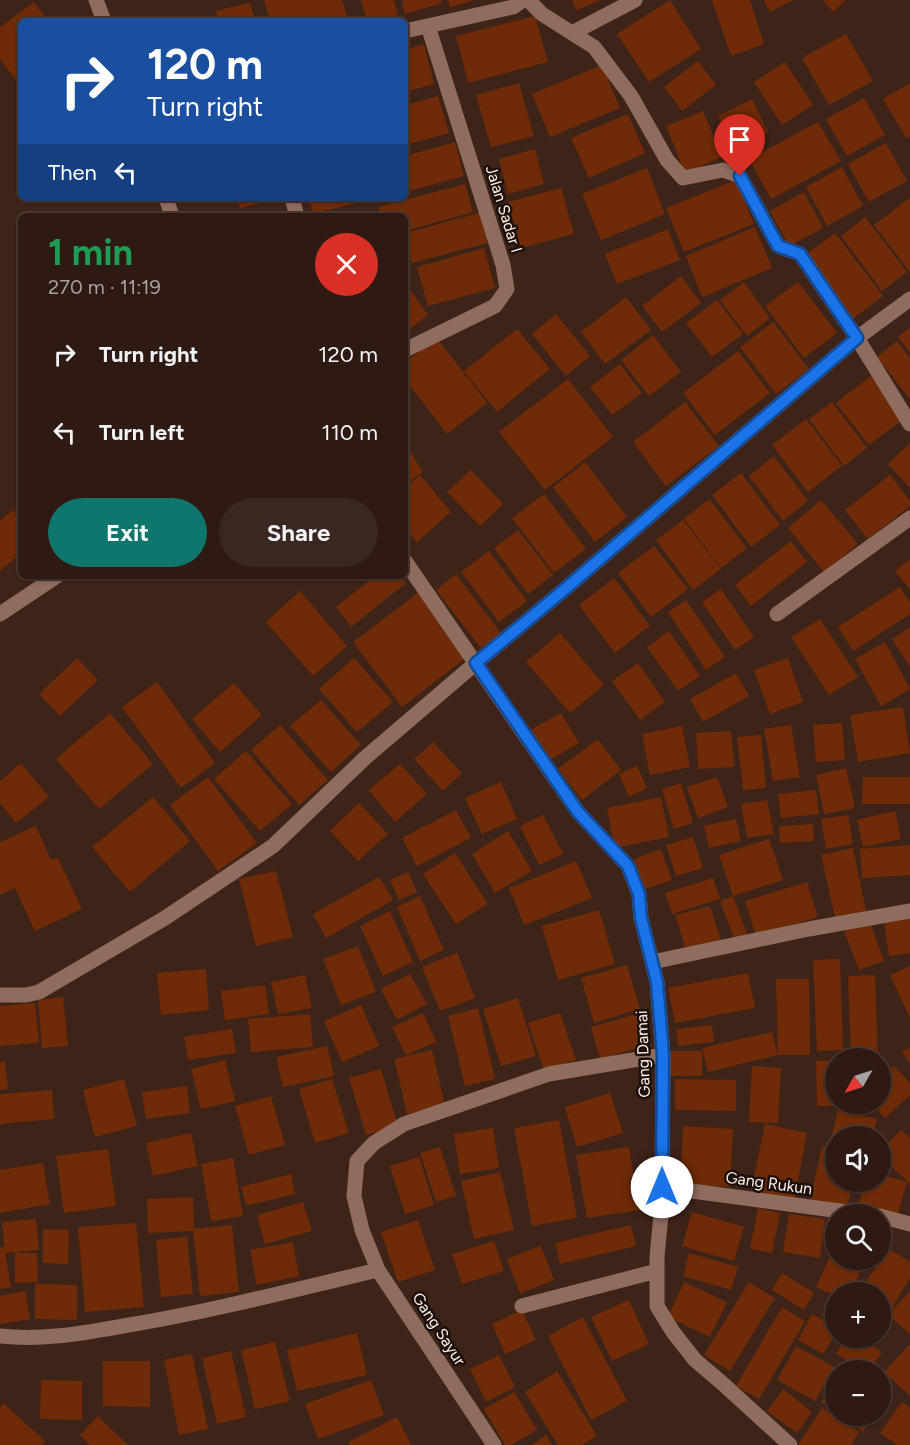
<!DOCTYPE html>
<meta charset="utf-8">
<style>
body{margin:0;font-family:Figtree,sans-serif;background:#3a2720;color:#f1f3f6;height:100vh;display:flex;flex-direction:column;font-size:22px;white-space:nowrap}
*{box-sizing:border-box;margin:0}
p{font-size:20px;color:#a7a19f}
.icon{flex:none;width:33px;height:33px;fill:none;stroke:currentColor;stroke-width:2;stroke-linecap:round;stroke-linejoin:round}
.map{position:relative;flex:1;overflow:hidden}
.panel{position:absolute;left:18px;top:213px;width:390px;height:366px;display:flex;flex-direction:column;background:#2e1a12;border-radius:9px;box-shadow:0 2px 4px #0004,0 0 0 2px #493832}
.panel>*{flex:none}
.top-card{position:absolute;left:18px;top:18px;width:390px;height:183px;border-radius:9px;box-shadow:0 2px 4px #0004,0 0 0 2px #493832;background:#1a4fa0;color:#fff;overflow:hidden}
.needle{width:39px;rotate:231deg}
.fabs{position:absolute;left:825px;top:1048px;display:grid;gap:12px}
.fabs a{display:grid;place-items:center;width:66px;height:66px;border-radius:50%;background:#2e1a12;box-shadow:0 2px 4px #0004,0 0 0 2px #493832;font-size:30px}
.pin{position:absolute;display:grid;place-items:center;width:51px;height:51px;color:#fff;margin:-62px -26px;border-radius:50% 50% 50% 0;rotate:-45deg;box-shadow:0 0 6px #0007}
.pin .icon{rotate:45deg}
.me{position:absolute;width:66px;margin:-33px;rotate:0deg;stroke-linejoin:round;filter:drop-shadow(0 0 4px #0008)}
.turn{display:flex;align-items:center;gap:21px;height:126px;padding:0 30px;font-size:27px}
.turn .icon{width:78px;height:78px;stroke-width:2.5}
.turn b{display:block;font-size:42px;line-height:51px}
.then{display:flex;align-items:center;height:57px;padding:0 30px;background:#0003;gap:12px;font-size:22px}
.round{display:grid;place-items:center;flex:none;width:63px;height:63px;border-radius:32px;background:#3a2720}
.headline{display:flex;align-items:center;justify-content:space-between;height:102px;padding:0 30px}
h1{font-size:36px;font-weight:700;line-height:45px;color:#1e9e55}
.button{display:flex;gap:12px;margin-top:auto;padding:12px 30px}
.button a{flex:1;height:69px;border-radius:36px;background:#0f766e;color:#fff;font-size:24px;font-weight:700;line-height:69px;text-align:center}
.button a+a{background:#3a2720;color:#f1f3f6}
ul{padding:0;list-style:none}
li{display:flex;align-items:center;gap:18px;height:78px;padding:0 30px}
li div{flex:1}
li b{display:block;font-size:22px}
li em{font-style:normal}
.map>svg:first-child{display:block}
</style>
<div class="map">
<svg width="910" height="1445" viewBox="0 0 910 1445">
<rect width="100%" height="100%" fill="#3e2318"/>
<path fill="#6f2b07" d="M264,0H342L348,20L270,21Z
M361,0H394L398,15L375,21H367Z
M402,0H441L442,3L405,14Z
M448,0H472V1L450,7Z
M572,0H601L576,10Z
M670,0L701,49L649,82L617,34Z
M712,0H750L764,44L731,56Z
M764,0H793L770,12Z
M823,0H846L833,12Z
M34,2L48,21H21V87L0,59V27Z
M250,3L255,21H219L216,11Z
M535,16L548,62L468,83L456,36Z
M846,34L873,81L829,105L802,58Z
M424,44L434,84L405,92V50Z
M698,61L716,85L682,111L664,87Z
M785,62L813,105L782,125L754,82Z
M602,65L620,108L550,137L532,94Z
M519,83L534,136L491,147L476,95Z
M910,83V136L906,138L883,99Z
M438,96L449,133L405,145V105Z
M864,98L885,135L847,156L826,119Z
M752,99L768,132L734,149L718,116Z
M703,111L722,157L685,173L666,126Z
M628,114L645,153L589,178L571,138Z
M818,122L841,161L771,199L749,159Z
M455,142L464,176L405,192V156Z
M886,143L907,181L869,202L848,164Z
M535,149L544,184L508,194L499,159Z
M842,167L863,206L827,226L806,187Z
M647,168L665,214L601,240L582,194Z
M736,180L754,224L684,252L666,208Z
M465,184L473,212L405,231V216H381L378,207Z
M561,188L574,234L521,248L508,202Z
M804,192L823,228L789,246L770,211Z
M237,198H276V199L240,208Z
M309,198H371V199L313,214Z
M909,198L910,200V272L874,225Z
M479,213L488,243L412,263L405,238V233Z
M865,217L907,272L882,291L841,236Z
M755,227L772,268L702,297L686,256Z
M668,229L680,260L617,284L605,254Z
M835,233L883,296L851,320L803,257Z
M484,248L495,288L428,306L417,267Z
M681,276L701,303L662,332L642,306Z
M744,282L770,318L747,336L720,300Z
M798,282L837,333L804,358L765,306Z
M405,283L428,315L405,332Z
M626,297L651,330L605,364L581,332Z
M717,300L743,334L712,357L686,323Z
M556,314L590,356L566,376L532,334Z
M773,322L809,369L776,394L740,347Z
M910,327V353L898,337Z
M517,329L550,369L497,412L464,371Z
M653,335L681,372L649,396L621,360Z
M437,338L487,403L447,434L405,379V363Z
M897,341L910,358V399L877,357Z
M738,351L770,393L715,435L683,393Z
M620,364L642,393L612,415L590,387Z
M871,376L904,419L869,445L836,403Z
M568,379L613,437L545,490L499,432Z
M685,402L719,446L666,486L633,442Z
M832,402L867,448L844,466L809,419Z
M806,419L842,466L808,492L772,445Z
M910,443V488L888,464Z
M405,444L423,472L405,484Z
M774,456L808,501L783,521L749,476Z
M585,462L627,517L595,542L553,487Z
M471,470L503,504L480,526L447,492Z
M741,473L780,525L751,547L712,495Z
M420,475L451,512L417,542L405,528V488Z
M890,475L910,501V506L868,539L845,510Z
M544,494L586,549L554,573L512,518Z
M709,499L747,548L721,568L684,519Z
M821,500L858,544L824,572L788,528Z
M13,510L21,520V553L0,571V521Z
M683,520L721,569L693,590L656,540Z
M518,530L553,575L528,594L494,548Z
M791,541L807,562L751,606L735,585Z
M654,546L688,589L651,617L618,573Z
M489,551L527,601L499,622L461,572Z
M910,559V590L895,571Z
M456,574L501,633L481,648L436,590Z
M375,576H401L406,583L351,627L336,607Z
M614,578L650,626L615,653L579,605Z
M900,587L910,603V614L853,651L838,627Z
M721,589L754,637L735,650L702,602Z
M300,591L347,646L313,676L266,622Z
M418,593L467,657L402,707L353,642Z
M686,600L725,657L706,670L668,612Z
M820,619L858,677L829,695L791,637Z
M910,627V667L892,639Z
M669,631L700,676L678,691L647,647Z
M560,633L604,685L570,713L526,662Z
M885,642L910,689L881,706L855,659Z
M77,658L98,680L60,716L39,694Z
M354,658L393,702L357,732L319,689Z
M788,658L803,702L770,714L754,670Z
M638,663L665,702L640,720L612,681Z
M736,673L749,696L703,722L690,699Z
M157,682L215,763L181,788L122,707Z
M234,683L262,715L220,752L192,719Z
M321,700L361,745L331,772L290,726Z
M903,707L910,753L858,762L850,715Z
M110,713L153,764L99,809L56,759Z
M561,713L579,743L545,763L527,732Z
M842,723L845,760L816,762L813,725Z
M280,725L328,780L299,805L251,750Z
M791,725L800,777L773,781L764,729Z
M682,726L690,767L650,775L642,734Z
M731,731L734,767L698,769L696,733Z
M761,735L766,788L743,790L737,737Z
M598,739L621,770L582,800L558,769Z
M433,742L462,773L443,791L414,759Z
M246,751L292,804L260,831L214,779Z
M21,763L49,797L16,823L0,803V781Z
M400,764L427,794L395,822L369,790Z
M637,766L647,788L629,797L619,774Z
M846,768L855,808L824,814L816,775Z
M208,777L257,843L218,871L170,805Z
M717,777L728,807L698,818L687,787Z
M863,777H910V804H862Z
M501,782L517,819L482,834L465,798Z
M681,783L693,823L674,829L662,789Z
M816,790L819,814L781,818L778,794Z
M153,797L190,841L130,892L92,847Z
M661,797L669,837L615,848L607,808Z
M767,800L774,834L747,838L741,804Z
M359,803L388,834L358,861L330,831Z
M456,810L471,838L417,866L402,838Z
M895,811L901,839L863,847L857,820Z
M543,815L563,854L539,865L520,826Z
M848,815L853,844L826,849L821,819Z
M736,819L741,841L709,848L704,826Z
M813,824L814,841L780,843L779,826Z
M36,826L51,860L58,858L82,909L35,931L15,888L0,895V842Z
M508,831L532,871L495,893L472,854Z
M693,837L703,868L676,876L666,845Z
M769,839L783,880L733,896L719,855Z
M910,845V875L862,878L860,849Z
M853,848L867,915L836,922L821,855Z
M661,849L672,880L645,889L634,859Z
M455,853L488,904L456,924L423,874Z
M576,861L592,898L524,925L509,888Z
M276,871L293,937L256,946L239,879Z
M408,872L417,892L399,900L390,880Z
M379,877L393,900L326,938L313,914Z
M713,878L720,899L672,914L665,893Z
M807,882L818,917L756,936L745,901Z
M420,896L444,950L420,961L397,907Z
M733,896L749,939L736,943L720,901Z
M710,906L722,943L687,953L675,915Z
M599,910L615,964L558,980L542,926Z
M390,911L413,962L383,976L360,926Z
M910,917V953L889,956L884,921Z
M870,922L884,961L859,970L844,931Z
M358,946L376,992L341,1005L323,959Z
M457,953L475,998L440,1011L422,967Z
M840,959L843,1050L817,1051L813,960Z
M627,965L640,1009L594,1023L581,978Z
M910,966V1018L890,975Z
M206,969L209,1010L161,1015L157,973Z
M748,973L755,1008L675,1023L668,988Z
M410,974L427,1004L397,1020L381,989Z
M305,975L312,1008L278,1014L271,982Z
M875,975L878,1059H851L848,976Z
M776,979H809L810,1055H778Z
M265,985L269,1014L225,1020L221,991Z
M63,997L68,1046L42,1048L38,1000Z
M518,998L536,1056L501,1066L483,1009Z
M35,1003L39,1043L0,1046V1006Z
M361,1005L379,1046L342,1062L324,1021Z
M478,1008L495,1079L465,1086L448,1016Z
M423,1013L436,1042L406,1055L392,1027Z
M560,1013L576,1060L544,1070L528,1023Z
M640,1013L649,1045L600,1059L591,1027Z
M310,1014L313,1047L251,1052L248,1019Z
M712,1025L714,1042L678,1046L676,1029Z
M232,1029L236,1053L188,1060L184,1037Z
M772,1032L778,1055L708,1072L702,1048Z
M327,1046L334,1076L283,1087L276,1057Z
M910,1047V1064L902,1052Z
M432,1050L445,1105L407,1114L394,1059Z
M668,1051H702V1076H668Z
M225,1060L235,1101L201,1109L191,1069Z
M836,1060V1106H817L816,1061Z
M5,1061L8,1089L0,1090V1062Z
M752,1066L781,1068L778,1123L749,1122Z
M894,1066L910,1083V1095L885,1118L871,1104H880V1079Z
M381,1069L398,1126L366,1135L349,1078Z
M124,1079L137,1126L95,1137L83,1090Z
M332,1079L349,1133L315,1143L299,1089Z
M675,1079L736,1080V1111L675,1110Z
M187,1086L190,1113L146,1119L142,1092Z
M52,1090L54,1119L0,1124V1094Z
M610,1093L623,1133L577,1147L565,1107Z
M271,1096L285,1145L249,1155L235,1106Z
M838,1110L877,1119L873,1137H836V1144L830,1143Z
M559,1120L577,1218L532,1226L514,1128Z
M765,1124L807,1133L794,1200L751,1191Z
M683,1126L733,1129L730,1187L680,1184Z
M493,1128L499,1168L460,1174L454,1134Z
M901,1130L910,1138V1184L880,1156V1151Z
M191,1133L198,1166L153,1176L146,1143Z
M822,1146L836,1149V1182H853L847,1209L810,1202Z
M440,1147L456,1196L436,1202L420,1153Z
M629,1147L639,1210L587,1218L576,1155Z
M108,1149L116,1206L64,1213L56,1156Z
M419,1157L434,1205L405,1214L390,1166Z
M233,1158L243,1216L211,1221L201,1164Z
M43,1163L50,1204L0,1213V1170Z
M500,1172L514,1230L474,1239L461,1181Z
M291,1174L295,1194L246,1206L241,1187Z
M880,1174L907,1182L897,1218L858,1207L865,1182H880Z
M193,1197L194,1229L232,1225L239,1292L200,1296L193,1231L148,1233L147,1199Z
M303,1202L312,1231L265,1244L257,1215Z
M758,1208L780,1213L772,1253L750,1249Z
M692,1212L744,1227L734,1261L682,1246Z
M789,1214L825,1219L820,1258L783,1252Z
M36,1219L39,1250L5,1253L2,1222Z
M418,1220L435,1270L398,1282L381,1232Z
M136,1223L144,1307L85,1312L78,1227Z
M631,1225L636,1246L560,1264L555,1243Z
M43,1229L69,1230L68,1264L43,1263Z
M187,1237L193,1294L161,1297L156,1240Z
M494,1241L504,1271L462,1284L452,1254Z
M293,1242L299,1276L257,1285L250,1250Z
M541,1246L554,1280L520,1293L507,1259Z
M0,1247H4L11,1287L0,1289Z
M834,1248L836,1249V1260H860L865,1262L850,1293H836V1296L816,1287Z
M888,1248L910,1262V1278L885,1319L880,1316V1293H859Z
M15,1253H37L38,1282L15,1283Z
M689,1253L738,1267L731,1290L683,1276Z
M782,1273L814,1293L804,1310L772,1290Z
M684,1282L727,1302L710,1337L668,1317Z
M749,1282L775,1298L730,1371L704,1355Z
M35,1284L77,1285V1320L35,1319Z
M25,1291L30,1319L0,1324V1296Z
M910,1291V1334L888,1315Z
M629,1300L649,1344L612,1361L591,1317Z
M782,1307L805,1321L759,1399L736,1386Z
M522,1310L536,1340L505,1354L492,1324Z
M812,1314L836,1327V1333L823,1354L798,1340Z
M583,1317L627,1401L591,1420L548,1336Z
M357,1333L367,1375L297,1391L287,1350Z
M847,1338H863L882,1352L869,1371H862L836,1353Z
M275,1342L290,1401L255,1409L241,1350Z
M910,1344V1396L884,1372Z
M796,1346L834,1367L815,1401L777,1380Z
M231,1351L246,1417L217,1424L202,1358Z
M192,1354L208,1429L179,1435L164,1360Z
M499,1355L515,1387L486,1402L470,1369Z
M103,1361H150V1407L103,1406Z
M557,1371L597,1436L582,1445H558L525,1392Z
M41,1380L82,1381V1420L40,1419Z
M371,1380L384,1415L318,1439L305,1404Z
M836,1381V1412L821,1402Z
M783,1389L812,1412L797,1433L767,1411Z
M514,1392L537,1430L511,1445H505L484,1409Z
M902,1402L910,1408V1445H897L880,1433Z
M3,1403L45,1441L41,1445H0V1407Z
M822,1408L859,1432L851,1445H798Z
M98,1416L128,1445H90L80,1435Z
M841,1416H875L863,1432Z
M397,1417L411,1445H350L348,1442Z
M546,1435L552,1445H532Z"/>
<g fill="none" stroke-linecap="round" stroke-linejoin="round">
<path stroke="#8e6c5e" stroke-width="15" d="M96,0L104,21
M528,0L542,14L594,47L631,96L667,160L683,178L723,170L740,176L778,246L800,254L857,338L910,424
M405,31L513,7L523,0
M572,33L635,0
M166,198L172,216
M292,198L297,216
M405,350L495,306L507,289L503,265L428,26
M405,561L578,812L628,866L639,894L641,918L657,982L663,1055L662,1204L657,1257V1306L673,1332L695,1360L722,1383L790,1445
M0,614L57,576
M777,614L910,518
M652,962L809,929L910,911
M0,995H26L39,992L165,918L273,846L366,757L476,663L565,589L857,338L910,299
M662,1187L870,1215
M880,1216L910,1224
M522,1306L657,1271
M0,1336C41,1341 83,1333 123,1326C209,1312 293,1290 378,1270
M494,1445L378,1270L362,1230L354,1196L357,1161L374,1143L404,1124L549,1074L663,1055"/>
</g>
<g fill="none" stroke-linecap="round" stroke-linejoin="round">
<defs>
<path id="route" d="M662,1187L663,1055L657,982L641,918L639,894L628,866L578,812L476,663L565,589L857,338L800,254L778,246L740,176"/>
</defs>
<use href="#route" stroke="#114b97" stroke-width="15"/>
<use href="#route" stroke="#1a73e8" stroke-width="10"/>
</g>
<g text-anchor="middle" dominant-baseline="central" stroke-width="5" stroke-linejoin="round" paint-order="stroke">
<g font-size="16" fill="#feefe9" stroke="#1c100b">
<text transform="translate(504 209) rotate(73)">Jalan Sadar I</text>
<text transform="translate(643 1054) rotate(-92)">Gang Damai</text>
<text transform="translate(769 1183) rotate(8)">Gang Rukun</text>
<text transform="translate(439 1329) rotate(57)">Gang Sayur</text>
</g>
</g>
</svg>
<div class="fabs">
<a><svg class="needle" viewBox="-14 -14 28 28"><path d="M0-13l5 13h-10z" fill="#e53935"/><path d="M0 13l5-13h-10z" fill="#a7a19f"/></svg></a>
<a><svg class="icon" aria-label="sound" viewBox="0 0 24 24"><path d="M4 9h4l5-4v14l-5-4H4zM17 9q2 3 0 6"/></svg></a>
<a><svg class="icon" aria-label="search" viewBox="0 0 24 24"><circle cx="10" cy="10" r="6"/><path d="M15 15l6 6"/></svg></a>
<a>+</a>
<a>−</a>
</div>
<div class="pin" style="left:740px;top:176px;background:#d93025"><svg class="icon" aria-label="arrive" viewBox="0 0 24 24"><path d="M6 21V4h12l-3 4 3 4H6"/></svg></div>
<svg class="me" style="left:662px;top:1187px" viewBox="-20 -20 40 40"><circle r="19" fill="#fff"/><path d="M0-13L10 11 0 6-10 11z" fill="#1a73e8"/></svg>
<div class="top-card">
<div class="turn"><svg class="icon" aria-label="right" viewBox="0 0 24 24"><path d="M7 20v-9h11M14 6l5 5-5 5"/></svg><div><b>120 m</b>Turn right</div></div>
<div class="then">Then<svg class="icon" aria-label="left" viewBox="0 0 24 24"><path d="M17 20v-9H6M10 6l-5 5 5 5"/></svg></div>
</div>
<section class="panel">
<div class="headline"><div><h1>1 min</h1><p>270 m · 11:19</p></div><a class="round" style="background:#d93025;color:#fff"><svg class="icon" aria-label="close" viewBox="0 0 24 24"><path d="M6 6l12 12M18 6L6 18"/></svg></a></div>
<ul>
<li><svg class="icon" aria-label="right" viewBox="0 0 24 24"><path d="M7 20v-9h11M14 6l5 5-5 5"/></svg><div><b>Turn right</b></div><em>120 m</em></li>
<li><svg class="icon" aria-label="left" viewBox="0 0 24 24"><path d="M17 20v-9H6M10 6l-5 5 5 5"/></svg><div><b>Turn left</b></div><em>110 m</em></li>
</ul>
<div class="button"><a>Exit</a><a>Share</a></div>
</section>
</div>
